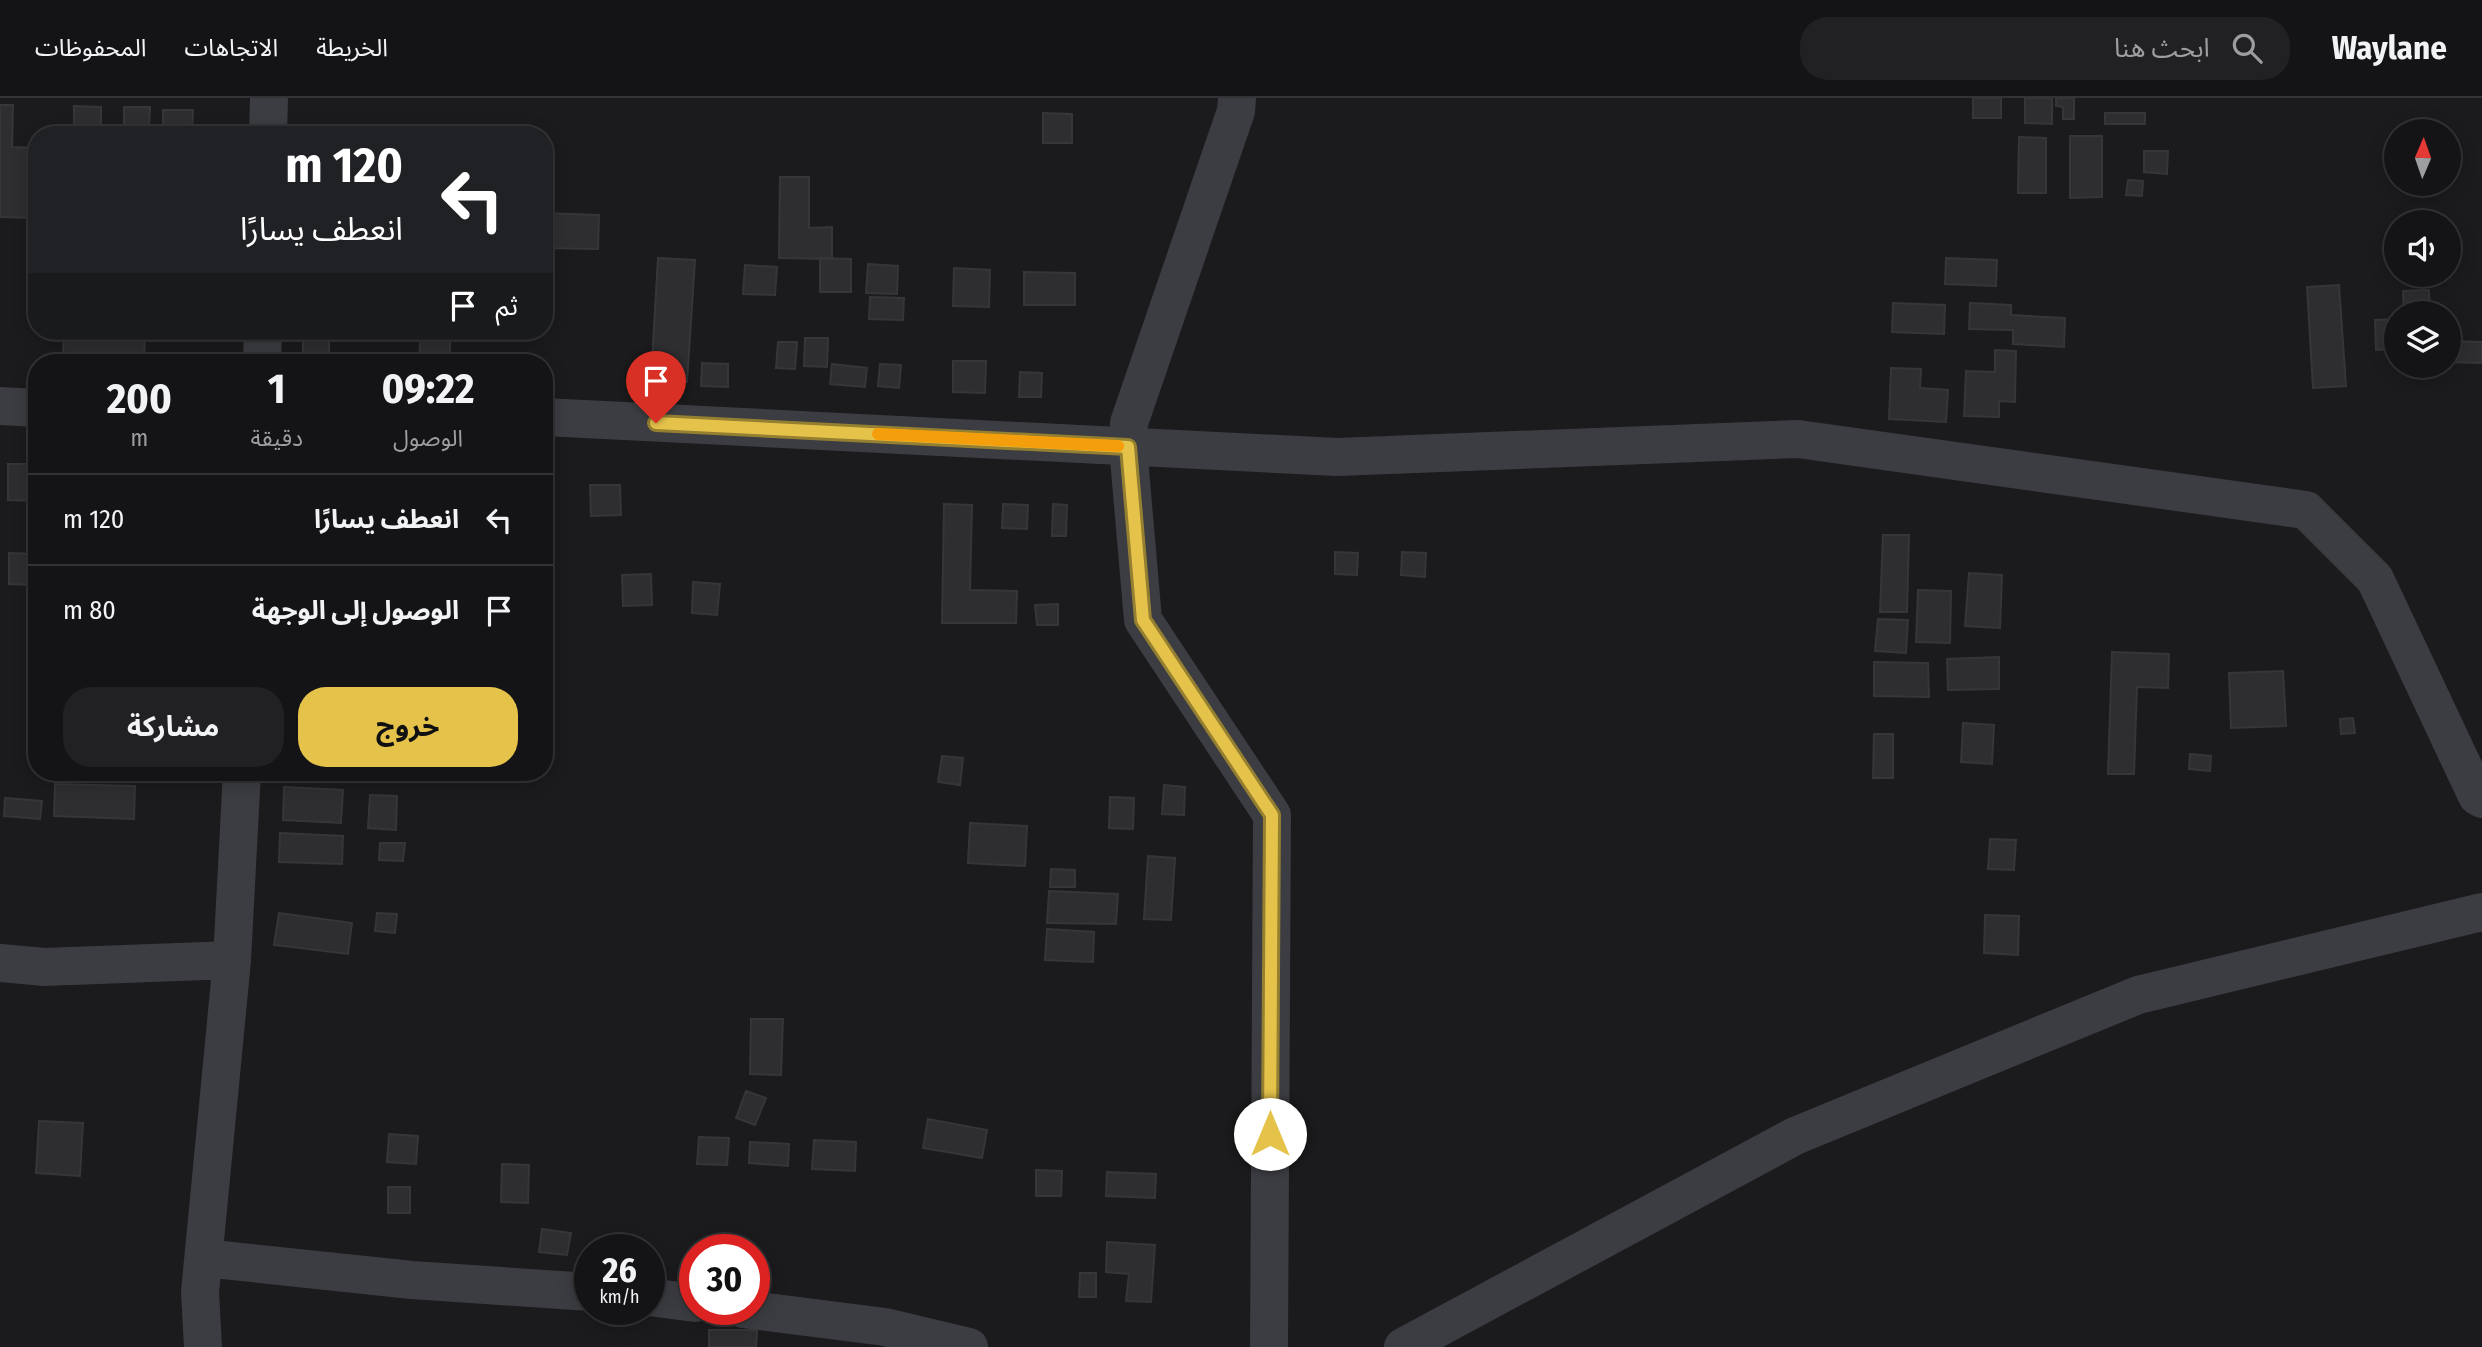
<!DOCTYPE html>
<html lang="ar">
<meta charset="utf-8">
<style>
body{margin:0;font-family:"Fira Sans Condensed","Noto Sans Arabic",sans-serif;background:#212123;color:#f1f3f6;direction:rtl;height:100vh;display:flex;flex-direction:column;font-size:26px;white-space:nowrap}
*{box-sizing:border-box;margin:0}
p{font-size:23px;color:#9d9ea1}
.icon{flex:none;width:38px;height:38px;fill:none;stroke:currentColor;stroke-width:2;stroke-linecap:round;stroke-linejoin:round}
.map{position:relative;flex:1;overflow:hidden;direction:ltr}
.drawer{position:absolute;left:28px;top:256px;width:525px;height:427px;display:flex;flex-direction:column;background:#141416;border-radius:28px;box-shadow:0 4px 18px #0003,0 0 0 2px #333335;direction:rtl}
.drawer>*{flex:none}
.banner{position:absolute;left:28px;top:28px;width:525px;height:214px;border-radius:28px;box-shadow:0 4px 18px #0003,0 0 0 2px #333335;direction:rtl;background:#202124;color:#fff;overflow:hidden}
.needle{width:46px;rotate:2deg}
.buttons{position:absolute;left:2384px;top:21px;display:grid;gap:14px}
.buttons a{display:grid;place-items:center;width:77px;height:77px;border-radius:50%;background:#141416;box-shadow:0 4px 18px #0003,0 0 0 2px #333335;font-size:35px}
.speed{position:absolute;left:574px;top:1136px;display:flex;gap:14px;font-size:35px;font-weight:700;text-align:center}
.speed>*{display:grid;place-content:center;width:91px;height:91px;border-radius:50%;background:#141416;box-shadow:0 4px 18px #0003,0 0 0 2px #333335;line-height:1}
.speed small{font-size:18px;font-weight:400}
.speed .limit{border:10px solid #d22;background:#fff;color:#111}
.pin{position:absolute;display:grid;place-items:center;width:60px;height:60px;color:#fff;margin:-72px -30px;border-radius:50% 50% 50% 0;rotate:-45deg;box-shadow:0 0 7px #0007}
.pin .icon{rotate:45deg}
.me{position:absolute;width:77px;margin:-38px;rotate:0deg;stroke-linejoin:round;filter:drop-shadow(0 0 5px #0008)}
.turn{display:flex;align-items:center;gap:24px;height:147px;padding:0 35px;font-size:32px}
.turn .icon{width:91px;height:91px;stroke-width:2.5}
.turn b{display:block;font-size:49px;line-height:60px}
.then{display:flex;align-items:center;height:66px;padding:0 35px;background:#0003;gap:14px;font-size:26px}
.eta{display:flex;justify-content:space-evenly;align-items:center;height:119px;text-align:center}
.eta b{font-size:42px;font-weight:700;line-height:49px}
.button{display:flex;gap:14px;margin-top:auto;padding:14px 35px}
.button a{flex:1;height:80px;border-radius:28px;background:#e5c34b;color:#111;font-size:28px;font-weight:700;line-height:80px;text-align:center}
.button a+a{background:#212123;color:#f1f3f6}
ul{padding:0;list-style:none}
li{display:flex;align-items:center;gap:21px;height:91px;padding:0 35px;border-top:2px solid #333335}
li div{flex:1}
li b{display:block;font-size:26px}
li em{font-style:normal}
header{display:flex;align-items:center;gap:42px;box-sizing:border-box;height:98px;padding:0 35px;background:#141416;border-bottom:2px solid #333335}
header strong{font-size:33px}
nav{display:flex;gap:38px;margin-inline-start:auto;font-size:24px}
.search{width:490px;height:63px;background:#212123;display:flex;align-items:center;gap:18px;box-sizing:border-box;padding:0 24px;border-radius:28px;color:#9d9ea1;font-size:26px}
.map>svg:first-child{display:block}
</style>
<header>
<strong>Waylane</strong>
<div class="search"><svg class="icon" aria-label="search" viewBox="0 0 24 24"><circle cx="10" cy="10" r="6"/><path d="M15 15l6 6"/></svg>ابحث هنا</div>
<nav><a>الخريطة</a><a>الاتجاهات</a><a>المحفوظات</a></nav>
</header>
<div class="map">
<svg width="2482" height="1249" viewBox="0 0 2482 1249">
<rect width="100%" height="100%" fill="#1b1b1d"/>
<path fill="#2e2e31" stroke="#363539" stroke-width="2" d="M1973,0H2001V20H1973Z
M2025,0H2052V26L2025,25Z
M2056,0H2074V21H2063V9L2056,8Z
M0,7H13L12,49L37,50V120L0,119Z
M74,8L101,9V37H74Z
M124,9H150L149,32H124Z
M163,12H193L192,37H163Z
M1043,15L1072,16V45H1043Z
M2105,15H2145V26H2105Z
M434,29L458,31L457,37H434Z
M2070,38H2102V99L2070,100Z
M2019,39L2046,40V95H2018Z
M2144,53H2168L2167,76L2144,74Z
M780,79H809V130L832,129V161L779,160Z
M2128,82L2143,83L2142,98L2126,97Z
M544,115L599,117L598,151L544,150Z
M658,160L695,162L687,284L651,281Z
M820,160L851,161V194H820Z
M1946,160L1997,162L1996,188L1945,186Z
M868,166L898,168L897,196L866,195Z
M745,167L777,169L775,197L743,196Z
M954,170L990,172L989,209L953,208Z
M1024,174L1075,175V207H1024Z
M2339,187L2346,288L2313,290L2307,189Z
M2429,192L2430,215H2404L2403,193Z
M870,199L904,200L903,222L869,221Z
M1893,205L1945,207L1944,236L1892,234Z
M1970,205L2011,207V217L2065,220L2064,249L2013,246V232L1969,231Z
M2396,221V251L2376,252L2375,222Z
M64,233H145L144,261L63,258Z
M303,233H329V261H303Z
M421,233H451L449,264H419Z
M805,240H828L827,269L804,268Z
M2448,243L2482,244V265L2448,264Z
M778,244H797L795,271L776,270Z
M1995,252L2016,253L2015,304L1999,303V319L1964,318L1966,273L1995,274Z
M953,263H986L985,295L953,294Z
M702,265L728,266V289L701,288Z
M832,266L867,270L865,289L830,286Z
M880,266L901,267L899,290L878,288Z
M1891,270L1921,271L1920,290L1948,292L1946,324L1889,321Z
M1020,274L1042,275L1041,299H1019Z
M8,366H37V403L8,402Z
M590,387H620L621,417L591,418Z
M944,406L972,407L970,492L1017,493L1016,525H942Z
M1003,406L1028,407L1027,431L1002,430Z
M1053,406L1067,407L1066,438H1052Z
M1883,437H1909L1907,514H1880Z
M1335,454L1358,455L1357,477L1335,476Z
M1402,454L1426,455L1425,479L1401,477Z
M9,455L34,456V487L9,486Z
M1969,475L2002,477L2000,530L1965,528Z
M651,476L652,507L623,508L622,477Z
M693,484L720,486L717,517L692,515Z
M1918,492L1951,493L1950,545L1916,544Z
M1058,506V527H1037L1035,507Z
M1878,521L1908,522L1906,555L1875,553Z
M2112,554L2169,556L2168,590L2137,589L2134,676H2108Z
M1999,559V591L1948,592L1947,561Z
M1874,564L1928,565L1929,599L1874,598Z
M2283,573L2286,628L2231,630L2229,575Z
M2353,620L2355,635L2341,636L2340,621Z
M1963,625L1994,627L1992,666L1961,664Z
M1874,636H1893V680H1873Z
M2190,656L2211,658L2210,673L2189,671Z
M942,658L963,660L960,687L938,684Z
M55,686L135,688L134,721L54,718Z
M1164,687L1185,689L1184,717L1162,716Z
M284,689L343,692L341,725L283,722Z
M370,697L397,698L396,732L368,730Z
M1110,699L1134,700L1133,731L1109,730Z
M5,700L42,703L40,721L4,718Z
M970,725L1027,728L1025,768L968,765Z
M280,735L343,738L342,766L279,764Z
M1990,741L2016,742L2014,772L1988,771Z
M380,745H405L403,763L379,762Z
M1148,758L1175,760L1171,822L1144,821Z
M1051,771L1075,772V789H1050Z
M1049,793L1118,796L1116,826L1047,825Z
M279,815L352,825L348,856L274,847Z
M377,815L397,816L395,835L375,833Z
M1985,817L2019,818L2018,857L1984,855Z
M1047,831L1094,834L1093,864L1045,862Z
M751,921H783L781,977L750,976Z
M746,993L766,1000L755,1027L736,1020Z
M928,1021L987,1032L982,1060L923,1050Z
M39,1023L83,1025L80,1078L36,1075Z
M389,1036L418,1038L416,1066L387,1064Z
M699,1039L729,1040L727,1067L697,1066Z
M814,1042L856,1044L855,1073L812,1071Z
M750,1044L789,1046L788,1068L749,1065Z
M502,1066L529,1067L528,1105L501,1104Z
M1036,1072L1062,1073L1061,1098H1036Z
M1107,1074L1156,1076L1155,1100L1106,1098Z
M388,1089H410V1115H388Z
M542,1131L571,1135L567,1157L539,1154Z
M1107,1144L1155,1147L1151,1204L1126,1203L1129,1176L1106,1174Z
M1080,1175H1096V1199H1079Z
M709,1232H757L756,1249H709Z"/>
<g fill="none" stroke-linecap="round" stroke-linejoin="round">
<path stroke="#3c3d42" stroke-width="38" d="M1237,0L1236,13L1129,325L1128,349L1143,522L1272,717L1269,1249
M268,37L269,0
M262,264L263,233
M0,308L37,310
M544,319L1337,359L1798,341L2306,412L2375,481L2477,698L2482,701
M0,865L44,869L232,862
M204,1160L412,1182L590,1194
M649,1199L695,1205
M743,1211L885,1229L969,1249
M203,1249L200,1194L232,862L242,674
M1403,1249L1795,1038L2138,897L2482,814"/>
</g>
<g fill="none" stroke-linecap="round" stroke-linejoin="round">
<defs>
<path id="route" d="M656,325L1128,349L1143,522L1272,717L1270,1036"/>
</defs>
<use href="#route" stroke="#957f31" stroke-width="18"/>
<use href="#route" stroke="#e5c34b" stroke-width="12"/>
<path stroke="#f59e0b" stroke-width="12" d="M878,336L1118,348"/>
</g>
</svg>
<div class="buttons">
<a><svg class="needle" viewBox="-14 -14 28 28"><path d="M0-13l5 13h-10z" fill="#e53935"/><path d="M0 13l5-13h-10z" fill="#9d9ea1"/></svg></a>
<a><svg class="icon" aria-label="sound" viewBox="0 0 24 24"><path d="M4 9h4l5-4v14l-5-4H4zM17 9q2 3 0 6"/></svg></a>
<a><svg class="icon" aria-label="layers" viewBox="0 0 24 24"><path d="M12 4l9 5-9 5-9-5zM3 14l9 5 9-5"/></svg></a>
</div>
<div class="speed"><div>26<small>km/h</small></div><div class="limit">30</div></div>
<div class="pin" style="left:656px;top:325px;background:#d93025"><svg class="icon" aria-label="arrive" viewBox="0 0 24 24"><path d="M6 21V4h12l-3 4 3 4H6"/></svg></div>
<svg class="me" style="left:1270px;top:1036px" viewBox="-20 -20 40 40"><circle r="19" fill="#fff"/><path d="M0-13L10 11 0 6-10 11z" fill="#e5c34b"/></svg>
<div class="banner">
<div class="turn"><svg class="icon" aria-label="left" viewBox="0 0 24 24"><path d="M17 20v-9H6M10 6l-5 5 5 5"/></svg><div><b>120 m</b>انعطف يسارًا</div></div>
<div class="then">ثم<svg class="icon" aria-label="arrive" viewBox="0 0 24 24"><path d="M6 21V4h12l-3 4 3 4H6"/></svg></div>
</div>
<section class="drawer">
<div class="eta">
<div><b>09:22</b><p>الوصول</p></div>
<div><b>1</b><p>دقيقة</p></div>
<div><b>200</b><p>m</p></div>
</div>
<ul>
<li><svg class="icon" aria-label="left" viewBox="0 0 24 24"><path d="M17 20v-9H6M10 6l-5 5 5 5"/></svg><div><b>انعطف يسارًا</b></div><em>120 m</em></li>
<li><svg class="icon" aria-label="arrive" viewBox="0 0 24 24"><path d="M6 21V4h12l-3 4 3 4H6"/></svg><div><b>الوصول إلى الوجهة</b></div><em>80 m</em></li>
</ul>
<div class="button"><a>خروج</a><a>مشاركة</a></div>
</section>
</div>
